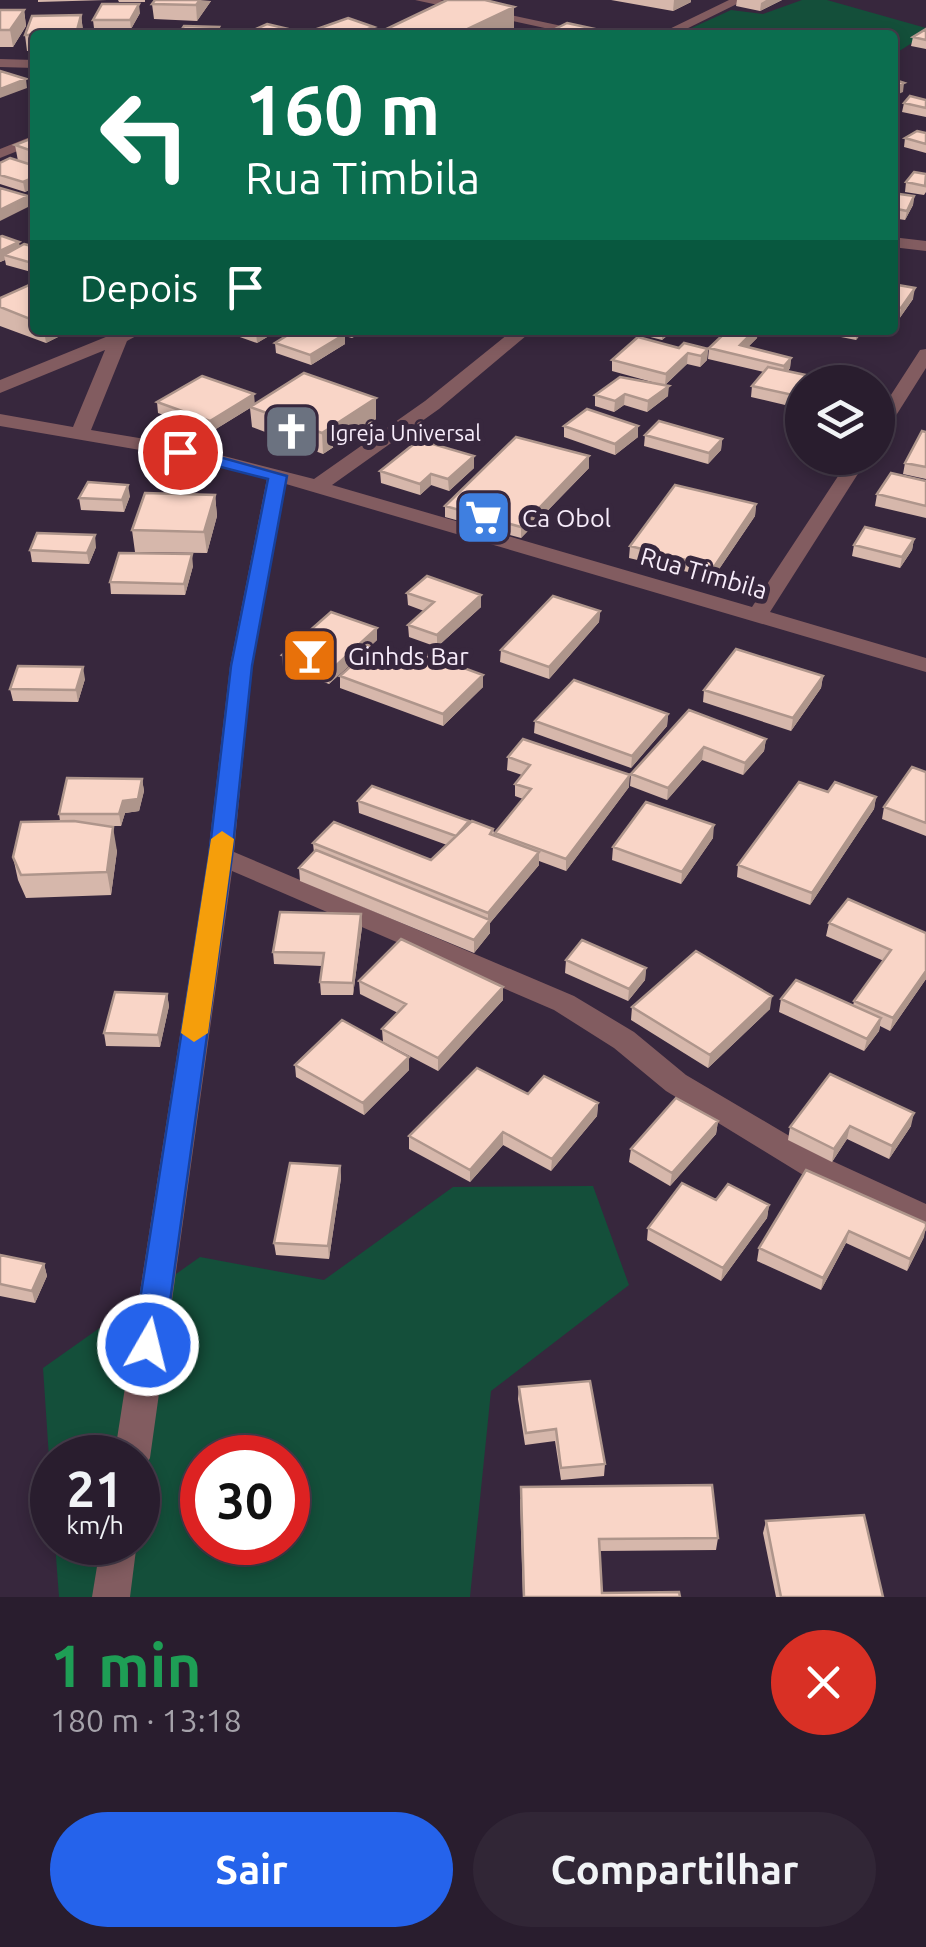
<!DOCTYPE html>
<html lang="pt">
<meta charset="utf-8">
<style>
body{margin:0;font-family:Ubuntu,sans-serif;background:#312636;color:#f1f3f6;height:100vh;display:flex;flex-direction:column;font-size:38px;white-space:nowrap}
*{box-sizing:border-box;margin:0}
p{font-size:32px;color:#a5a2aa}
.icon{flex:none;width:55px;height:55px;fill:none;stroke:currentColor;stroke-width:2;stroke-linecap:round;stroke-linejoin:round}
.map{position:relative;height:1597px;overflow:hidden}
.panel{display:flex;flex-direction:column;background:#291d2e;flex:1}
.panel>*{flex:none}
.guide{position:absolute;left:30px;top:30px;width:868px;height:305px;border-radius:10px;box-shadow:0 5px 15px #0003,0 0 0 2px #453b4a;background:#0b6e4f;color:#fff;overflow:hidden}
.buttons{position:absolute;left:785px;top:365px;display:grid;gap:20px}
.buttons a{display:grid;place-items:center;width:110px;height:110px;border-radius:50%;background:#291d2e;box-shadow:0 5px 15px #0003,0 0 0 2px #453b4a;font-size:50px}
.speed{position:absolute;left:30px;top:1435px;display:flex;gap:20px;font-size:50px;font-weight:700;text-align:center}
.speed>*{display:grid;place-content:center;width:130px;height:130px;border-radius:50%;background:#291d2e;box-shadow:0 5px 15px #0003,0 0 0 2px #453b4a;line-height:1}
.speed small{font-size:25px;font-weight:400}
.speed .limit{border:15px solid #d22;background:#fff;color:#111}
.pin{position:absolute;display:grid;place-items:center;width:85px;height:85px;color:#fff;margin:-42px;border:5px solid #fff;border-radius:50%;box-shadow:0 2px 10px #0007}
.me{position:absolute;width:110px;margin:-55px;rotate:8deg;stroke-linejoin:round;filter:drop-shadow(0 0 8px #0008)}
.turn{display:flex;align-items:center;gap:35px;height:210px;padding:0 50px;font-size:45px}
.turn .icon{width:130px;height:130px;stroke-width:2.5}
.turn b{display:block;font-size:70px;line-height:85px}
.then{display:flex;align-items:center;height:95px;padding:0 50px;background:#0003;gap:20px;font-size:38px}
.round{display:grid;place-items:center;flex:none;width:105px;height:105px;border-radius:52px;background:#312636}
.head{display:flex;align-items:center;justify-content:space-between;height:170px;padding:0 50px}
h1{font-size:60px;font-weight:600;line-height:75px;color:#1e9e55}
.button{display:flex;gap:20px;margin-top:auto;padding:20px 50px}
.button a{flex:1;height:115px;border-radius:60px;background:#2563eb;color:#fff;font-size:40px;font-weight:600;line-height:115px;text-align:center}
.button a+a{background:#312636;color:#f1f3f6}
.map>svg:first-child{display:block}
</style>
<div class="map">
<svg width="926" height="1597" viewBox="0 0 926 1597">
<rect width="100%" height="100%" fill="#37273d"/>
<path fill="#144f3a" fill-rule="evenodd" d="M802,0H827L926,28V34L893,55L892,35L685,31L731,10L763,14Z
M593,1186L629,1285L491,1391L470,1597H59L55,1543L138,1542V1458H52V1502L43,1368L200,1257L324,1280L453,1187ZM202,1458H288V1542H202Z"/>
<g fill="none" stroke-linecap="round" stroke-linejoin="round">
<path fill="#825c60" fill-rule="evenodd" d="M415,0H440L604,35H577Z
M729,0H745L674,35H657Z
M0,59L35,60V68L0,67Z
M35,135V144L0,158V149Z
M892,237L926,241V251L892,247Z
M123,330H147L127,341L91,430L181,445L314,479L425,401L513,330H533L439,409L332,485L752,607L850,458H868L770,612L926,658V672L286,484L252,666L234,852L574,996L634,1032L686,1075L830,1160L926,1204V1231L808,1178L666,1091L614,1048L554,1010L232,871L150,1458L144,1469L138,1472V1458H114L208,856L230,666L267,478L181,457L0,426V414L73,427L105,350L0,393V380Z
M926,349V368L885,433L878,435V415L920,350Z
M101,1542H137L130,1597H92Z"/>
</g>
<path fill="#d6b7ab" d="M38,0H107L38,2Z
M118,0H145V2H119Z
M611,0H691V2L673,11Z
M737,0H782L760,11L736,6Z
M211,1L197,21L154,19L152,4Z
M0,10H24L26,26L13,47H0Z
M140,13L131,29L94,28L93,20Z
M81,15L83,31L82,35H35V51H27L25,35Z
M374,27L375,34L514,29L501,35H318L317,29Z
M926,29V49L911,46L913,37Z
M926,100V117L902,112L904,103Z
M926,133V153L904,147L905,138Z
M35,137V187L25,192L0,184V163L18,161L15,145Z
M926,174V192L924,195L905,192L906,182Z
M892,193L914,196L913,205L905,220L892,218Z
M35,215V228H32L30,218Z
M35,236V273L6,265L5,260L0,262V237L20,246H31L30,239Z
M892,284L913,299L899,319L892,317Z
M35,287V330H72L46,343L0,326V298Z
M220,330H279L257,343Z
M296,330H365L352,338L345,336V344L311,365L276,353L275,343Z
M623,330H674L662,340Z
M728,330H758L757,338L748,347L791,358L790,368L788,371L829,380V382H802V409L751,397L752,386L764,372L708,359L709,348Z
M806,330H864L856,340Z
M679,348L708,349L707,360L700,367L687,364L665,385L668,396L647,412L624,405L614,412L595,406V395L663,385L612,371V360Z
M157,402L255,404L376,419L323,454L252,427L250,408L211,432L158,413Z
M564,426L638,437L615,455L564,437Z
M926,431V479L903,474L905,463Z
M645,435L722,439L721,450L708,464L644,446Z
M589,456V468L521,538L445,517V506Z
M474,468L449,491L431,485L420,495L381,483L380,471Z
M926,481V518L875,506L877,494Z
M215,495L217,516L207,553L135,552L132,530Z
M130,496L124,512L81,510L79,498Z
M756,504L755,516L713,578L629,558L630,546Z
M914,539L912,550L900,568L852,556L854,545Z
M96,547L89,564L32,562L30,550Z
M193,566L185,595L111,594L110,582Z
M407,593L481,595V607L437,647L409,637L408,625L424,611L408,605Z
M600,611L599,622L549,679L500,662L501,650Z
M377,640L329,684L283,667L282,655Z
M390,666L483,675V687L443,726L340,688V676Z
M823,676L821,688L791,731L703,702L704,690Z
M85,679L78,702L13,701L10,689Z
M689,710L766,739L764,751L743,775L702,760L667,800L630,786L631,774Z
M668,714L667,726L631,768L534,733L535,721Z
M508,757L629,787L566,871L539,861V865L490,923V933L474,953L300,881L299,868L314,853L313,843L431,860L447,845L359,813L358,801L469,821V825L493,829L495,836V833L523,799L515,796V784L522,775L507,770Z
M926,772V836L882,819L884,807Z
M142,779L144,791L139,811L125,813L121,826H105L117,851L111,895L26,898L18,880L13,857L60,821L59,814Z
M828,792L876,797L874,809L810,905L737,877L738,865Z
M713,838L681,884L612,860L613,847Z
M361,914L362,927L353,995H321L320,982L322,966L274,964L273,952Z
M829,923L926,933V979L890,1031L880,1026L879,1031L864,1051L779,1012L781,999L853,1006L854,1001L884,961L826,936Z
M566,960L646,968L645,980L628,1001L565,973Z
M359,981L503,1000L438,1071L383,1042L382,1029L398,1013L360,994Z
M167,994L169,1006L160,1047L106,1046L104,1033Z
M632,1007L770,1009L708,1068L631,1020Z
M295,1065L409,1070L364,1115L296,1077Z
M528,1094L598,1103L597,1116L551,1171L503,1145L470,1182L409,1149V1136Z
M718,1121L716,1134L670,1186L629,1162L631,1149Z
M911,1126L889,1159L847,1139L832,1162L788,1140L790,1127Z
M340,1166L341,1178L329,1259L276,1255L274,1243Z
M806,1170L924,1237L907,1271L846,1243L821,1290L757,1261L759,1248Z
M716,1200L769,1205L767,1218L721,1281L647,1240L648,1228Z
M0,1255L44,1264L47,1276L35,1303L0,1296Z
M519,1387L605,1464L604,1476L561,1480L555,1441L525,1445L518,1399Z
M520,1499L718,1538L716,1550L599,1551L602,1593L680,1597H523Z
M766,1521L883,1597H776L763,1533Z"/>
<path fill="#ae958b" d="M200,0L211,1L197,21L196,5Z
M674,0H691V2L673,11Z
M766,0H782L760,11L761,3Z
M139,4L140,13L131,29L130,20Z
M514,7V29L501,35H455Z
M24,10L26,26L13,47L10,30Z
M81,15L83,31L82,35H76Z
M374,27L375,35H351Z
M26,79L27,88L0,98V89Z
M904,83L903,92L892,97V88Z
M35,177V187L25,192L23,182Z
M28,196L30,206L0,221V210Z
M914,196L913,205L905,220L907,211Z
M19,242L21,252L4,255L5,260L0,262V251Z
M915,288L913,299L899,319L901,308Z
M44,330H72L46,343Z
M260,330H279L257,343L256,332Z
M352,330H365L352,338Z
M662,330H674L662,340Z
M755,330H758L757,338L739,356L740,345Z
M857,330H864L856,340Z
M345,334V344L311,365L310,355Z
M708,349L707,360L700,367L701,356Z
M688,353L687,364L665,385L666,374Z
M791,358L790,368L782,377L784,366Z
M669,386L668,396L647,412L648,401Z
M254,394L255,405L211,432L210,421Z
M625,394L624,405L614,412L615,401Z
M376,398V419L323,454L322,433Z
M638,426V437L615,455V444Z
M722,439L721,450L708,464L709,453Z
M474,456V468L449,491L448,479Z
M589,456V468L521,538V527Z
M431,474V485L420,495V484Z
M128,485L130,496L124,512L122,500Z
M215,495L217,516L207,553L204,532Z
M756,504L755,516L713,578L714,567Z
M95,535L96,547L89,564L87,553Z
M914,539L912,550L900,568L902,557Z
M192,554L193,566L185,595L184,584Z
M481,595V607L437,647V635Z
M600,611L599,622L549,679V667Z
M377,628V640L329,684V672Z
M83,667L85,679L78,702L76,690Z
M483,675V687L443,726V714Z
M823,676L821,688L791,731L793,718Z
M668,714L667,726L631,768L632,756Z
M766,739L764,751L743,775L745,763Z
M704,747L702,760L667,800L668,788Z
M630,775L629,787L566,871V859Z
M142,779L144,791L139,811L125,813L121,826L119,814L123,801Z
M876,797L874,809L810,905L812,893Z
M714,825L713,838L681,884L682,872Z
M113,827L117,851L111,895L107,872Z
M539,852V865L490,923V933L474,953V940L488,923V913Z
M361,914L362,927L353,995V983Z
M646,968L645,980L628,1001L629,989Z
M926,971V979L890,1031L893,1018Z
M503,987V1000L438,1071V1058Z
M167,994L169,1006L160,1047L158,1035Z
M772,996L770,1009L708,1068L710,1055Z
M881,1018L879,1031L864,1051L867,1039Z
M409,1057V1070L364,1115L363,1103Z
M598,1103L597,1116L551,1171L552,1159Z
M914,1113L911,1126L889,1159L892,1146Z
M718,1121L716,1134L670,1186L672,1173Z
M850,1126L847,1139L832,1162L834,1149Z
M503,1132V1145L470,1182V1170Z
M340,1166L341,1178L329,1259L328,1246Z
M769,1205L767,1218L721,1281L723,1268Z
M926,1227L924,1237L907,1271L910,1259Z
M849,1231L846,1243L821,1290L823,1278Z
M44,1264L47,1276L35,1303L32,1291Z"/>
<path fill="#f9d5c7" stroke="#ae958b" stroke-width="2.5" d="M155,0H200L196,5L152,4Z
M447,0H485L514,7L455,35H374Z
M102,4H139L130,20H93Z
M0,10H24L10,30H0Z
M81,15L76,34L25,35L32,16Z
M348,18L374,27L351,35H336L317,29Z
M567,23L618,34L543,35Z
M267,24L305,33L301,35H243Z
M184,26L219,27L214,35H178Z
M926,29V40L913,37Z
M687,32L698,35H674Z
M0,71L26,79L0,89Z
M892,79L904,83L892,88Z
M910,96L926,100V108L904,103Z
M917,131L926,133V144L905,138Z
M35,137V152L15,145Z
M10,158L35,166V177L23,182L0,175V163Z
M914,172L926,174L925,186L906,182Z
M0,188L28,196L0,210Z
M892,193L914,196L907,211L892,208Z
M2,236L19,242L0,251V237Z
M24,244L35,247V262L32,263L4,255Z
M892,284L915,288L901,308L892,307Z
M29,285L35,287V321L0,307V298Z
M296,330H333L345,334L310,355L275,343Z
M728,330H755L740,345L791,358L784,366L709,348Z
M638,337L679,348L684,343L708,349L701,356L688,353L666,374L612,360Z
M768,367L829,380L828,382H802V397L752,386Z
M304,373L376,398L322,433L250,407Z
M202,376L254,394L210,421L157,402Z
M620,377L669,386L648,401L625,394L615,401L595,395Z
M587,409L638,426L615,444L564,426Z
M659,421L722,439L709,453L645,435Z
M922,431L926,432V467L905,463Z
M516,437L589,456L521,527L445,506Z
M419,440L474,456L448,479L431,474L420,484L380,471Z
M891,473L926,481V506L877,494Z
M88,482L128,485L122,500L79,498Z
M675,485L756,504L714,567L630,546Z
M145,493L215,495L204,532L132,530Z
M865,527L914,539L902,557L854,545Z
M37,533L95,535L87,553L30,550Z
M119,553L192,554L184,584L110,582Z
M427,576L481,595L437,635L408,625L434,602L407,593Z
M553,596L600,611L549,667L501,650Z
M331,612L377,628L329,672L282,655Z
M409,648L483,675L443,714L340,676L362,656L390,666Z
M736,649L823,676L793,718L704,690Z
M18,666L83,667L76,690L10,689Z
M574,680L668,714L632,756L535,721Z
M689,710L766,739L745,763L704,747L668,788L631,774Z
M523,739L630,775L566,859L495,833L531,789L515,784L530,765L508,757Z
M912,767L926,772V823L884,807Z
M67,778L142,779L138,799L123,801L119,814H59Z
M799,782L828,792L835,782L876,797L812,893L738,865Z
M372,786L469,821L456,836L358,801Z
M646,802L714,825L682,872L613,847Z
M74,821L113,827L107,872L21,875L13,857L21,822Z
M472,821L493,829L490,834L539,852L488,913L313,843L334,822L431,860Z
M316,850L490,920L474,940L299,868Z
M848,899L926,933V971L893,1018L854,1001L891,950L829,923Z
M280,912L361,914L353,983L320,982L324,953L273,952Z
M401,939L503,987L438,1058L382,1029L406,1004L359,981Z
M582,940L646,968L629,989L566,960Z
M696,951L772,996L710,1055L632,1007Z
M796,980L881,1018L867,1039L781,999Z
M115,992L167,994L158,1035L104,1033Z
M342,1020L409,1057L363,1103L295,1065Z
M477,1068L528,1094L544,1076L598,1103L552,1159L503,1132L470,1170L409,1136Z
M830,1074L914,1113L892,1146L850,1126L834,1149L790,1127Z
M676,1098L718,1121L672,1173L631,1149Z
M290,1163L340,1166L328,1246L274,1243Z
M806,1170L926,1223V1227L910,1259L849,1231L823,1278L759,1248Z
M682,1183L716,1200L728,1184L769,1205L723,1268L648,1228Z
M0,1255L44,1264L32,1291L0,1284Z
M590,1381L605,1464L561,1468L556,1429L526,1433L519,1387Z
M712,1485L718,1538L599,1539L602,1593L679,1592L680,1597H524L521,1487Z
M864,1515L883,1597H781L766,1521Z"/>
<path fill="#2563eb" stroke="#184099" stroke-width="2.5" d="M180,446L287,476L252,666L232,856L164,1345L159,1354L148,1358L138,1354L133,1345L209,856L231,666L268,479L174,455L172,452Z"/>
<path fill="#f59e0b" d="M222,831L234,839L208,1033L194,1042L181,1033L211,839Z"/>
<defs>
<symbol id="church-square" viewBox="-11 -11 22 22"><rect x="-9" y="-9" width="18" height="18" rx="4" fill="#6b7280" stroke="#37273d"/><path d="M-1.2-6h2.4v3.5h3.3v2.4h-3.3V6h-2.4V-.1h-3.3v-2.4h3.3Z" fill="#fff"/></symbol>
<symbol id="supermarket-square" viewBox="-11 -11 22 22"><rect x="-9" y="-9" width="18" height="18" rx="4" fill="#3f7fe0" stroke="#37273d"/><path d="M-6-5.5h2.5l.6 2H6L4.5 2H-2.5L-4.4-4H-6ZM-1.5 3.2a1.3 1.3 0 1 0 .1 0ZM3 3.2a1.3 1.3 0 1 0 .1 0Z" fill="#fff"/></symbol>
<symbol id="bar-square" viewBox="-11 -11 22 22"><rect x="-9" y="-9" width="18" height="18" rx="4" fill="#e8710a" stroke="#37273d"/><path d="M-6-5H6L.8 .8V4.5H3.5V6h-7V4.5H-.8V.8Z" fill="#fff"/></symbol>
</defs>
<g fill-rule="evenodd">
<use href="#church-square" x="260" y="400" width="63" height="63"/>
<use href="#supermarket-square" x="452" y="486" width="63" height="63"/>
<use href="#bar-square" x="278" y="624" width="63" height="63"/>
</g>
<g text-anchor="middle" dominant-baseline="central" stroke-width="10" stroke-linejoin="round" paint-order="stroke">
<g font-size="22" fill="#f7ecfa" stroke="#37273d" text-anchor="start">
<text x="330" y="432">Igreja Universal</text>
</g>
<g font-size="25" fill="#f7ecfa" stroke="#37273d" text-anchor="start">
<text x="522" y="518">Ca Obol</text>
<text x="348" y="656">Ginhds Bar</text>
</g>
<g font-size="25" fill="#f7ecfa" stroke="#37273d">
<text transform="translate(704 573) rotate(16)">Rua Timbila</text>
</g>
</g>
</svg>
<div class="buttons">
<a><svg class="icon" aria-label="layers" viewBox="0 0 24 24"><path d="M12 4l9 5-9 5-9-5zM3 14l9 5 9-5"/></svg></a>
</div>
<div class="speed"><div>21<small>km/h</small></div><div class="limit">30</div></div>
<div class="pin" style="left:180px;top:452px;background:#d93025"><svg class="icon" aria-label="arrive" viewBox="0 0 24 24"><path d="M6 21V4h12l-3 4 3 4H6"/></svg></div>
<svg class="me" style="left:148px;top:1345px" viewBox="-20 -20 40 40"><circle r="17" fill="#2563eb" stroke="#fff" stroke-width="3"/><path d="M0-11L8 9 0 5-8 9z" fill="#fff"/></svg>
<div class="guide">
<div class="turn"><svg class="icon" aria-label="left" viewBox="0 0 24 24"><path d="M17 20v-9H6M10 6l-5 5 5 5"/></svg><div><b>160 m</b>Rua Timbila</div></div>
<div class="then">Depois<svg class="icon" aria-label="arrive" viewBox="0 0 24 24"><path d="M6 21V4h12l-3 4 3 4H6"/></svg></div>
</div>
</div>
<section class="panel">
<div class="head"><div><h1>1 min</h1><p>180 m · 13:18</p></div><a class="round" style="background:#d93025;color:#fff"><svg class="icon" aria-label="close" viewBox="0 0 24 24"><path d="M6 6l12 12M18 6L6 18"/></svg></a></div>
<div class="button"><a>Sair</a><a>Compartilhar</a></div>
</section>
